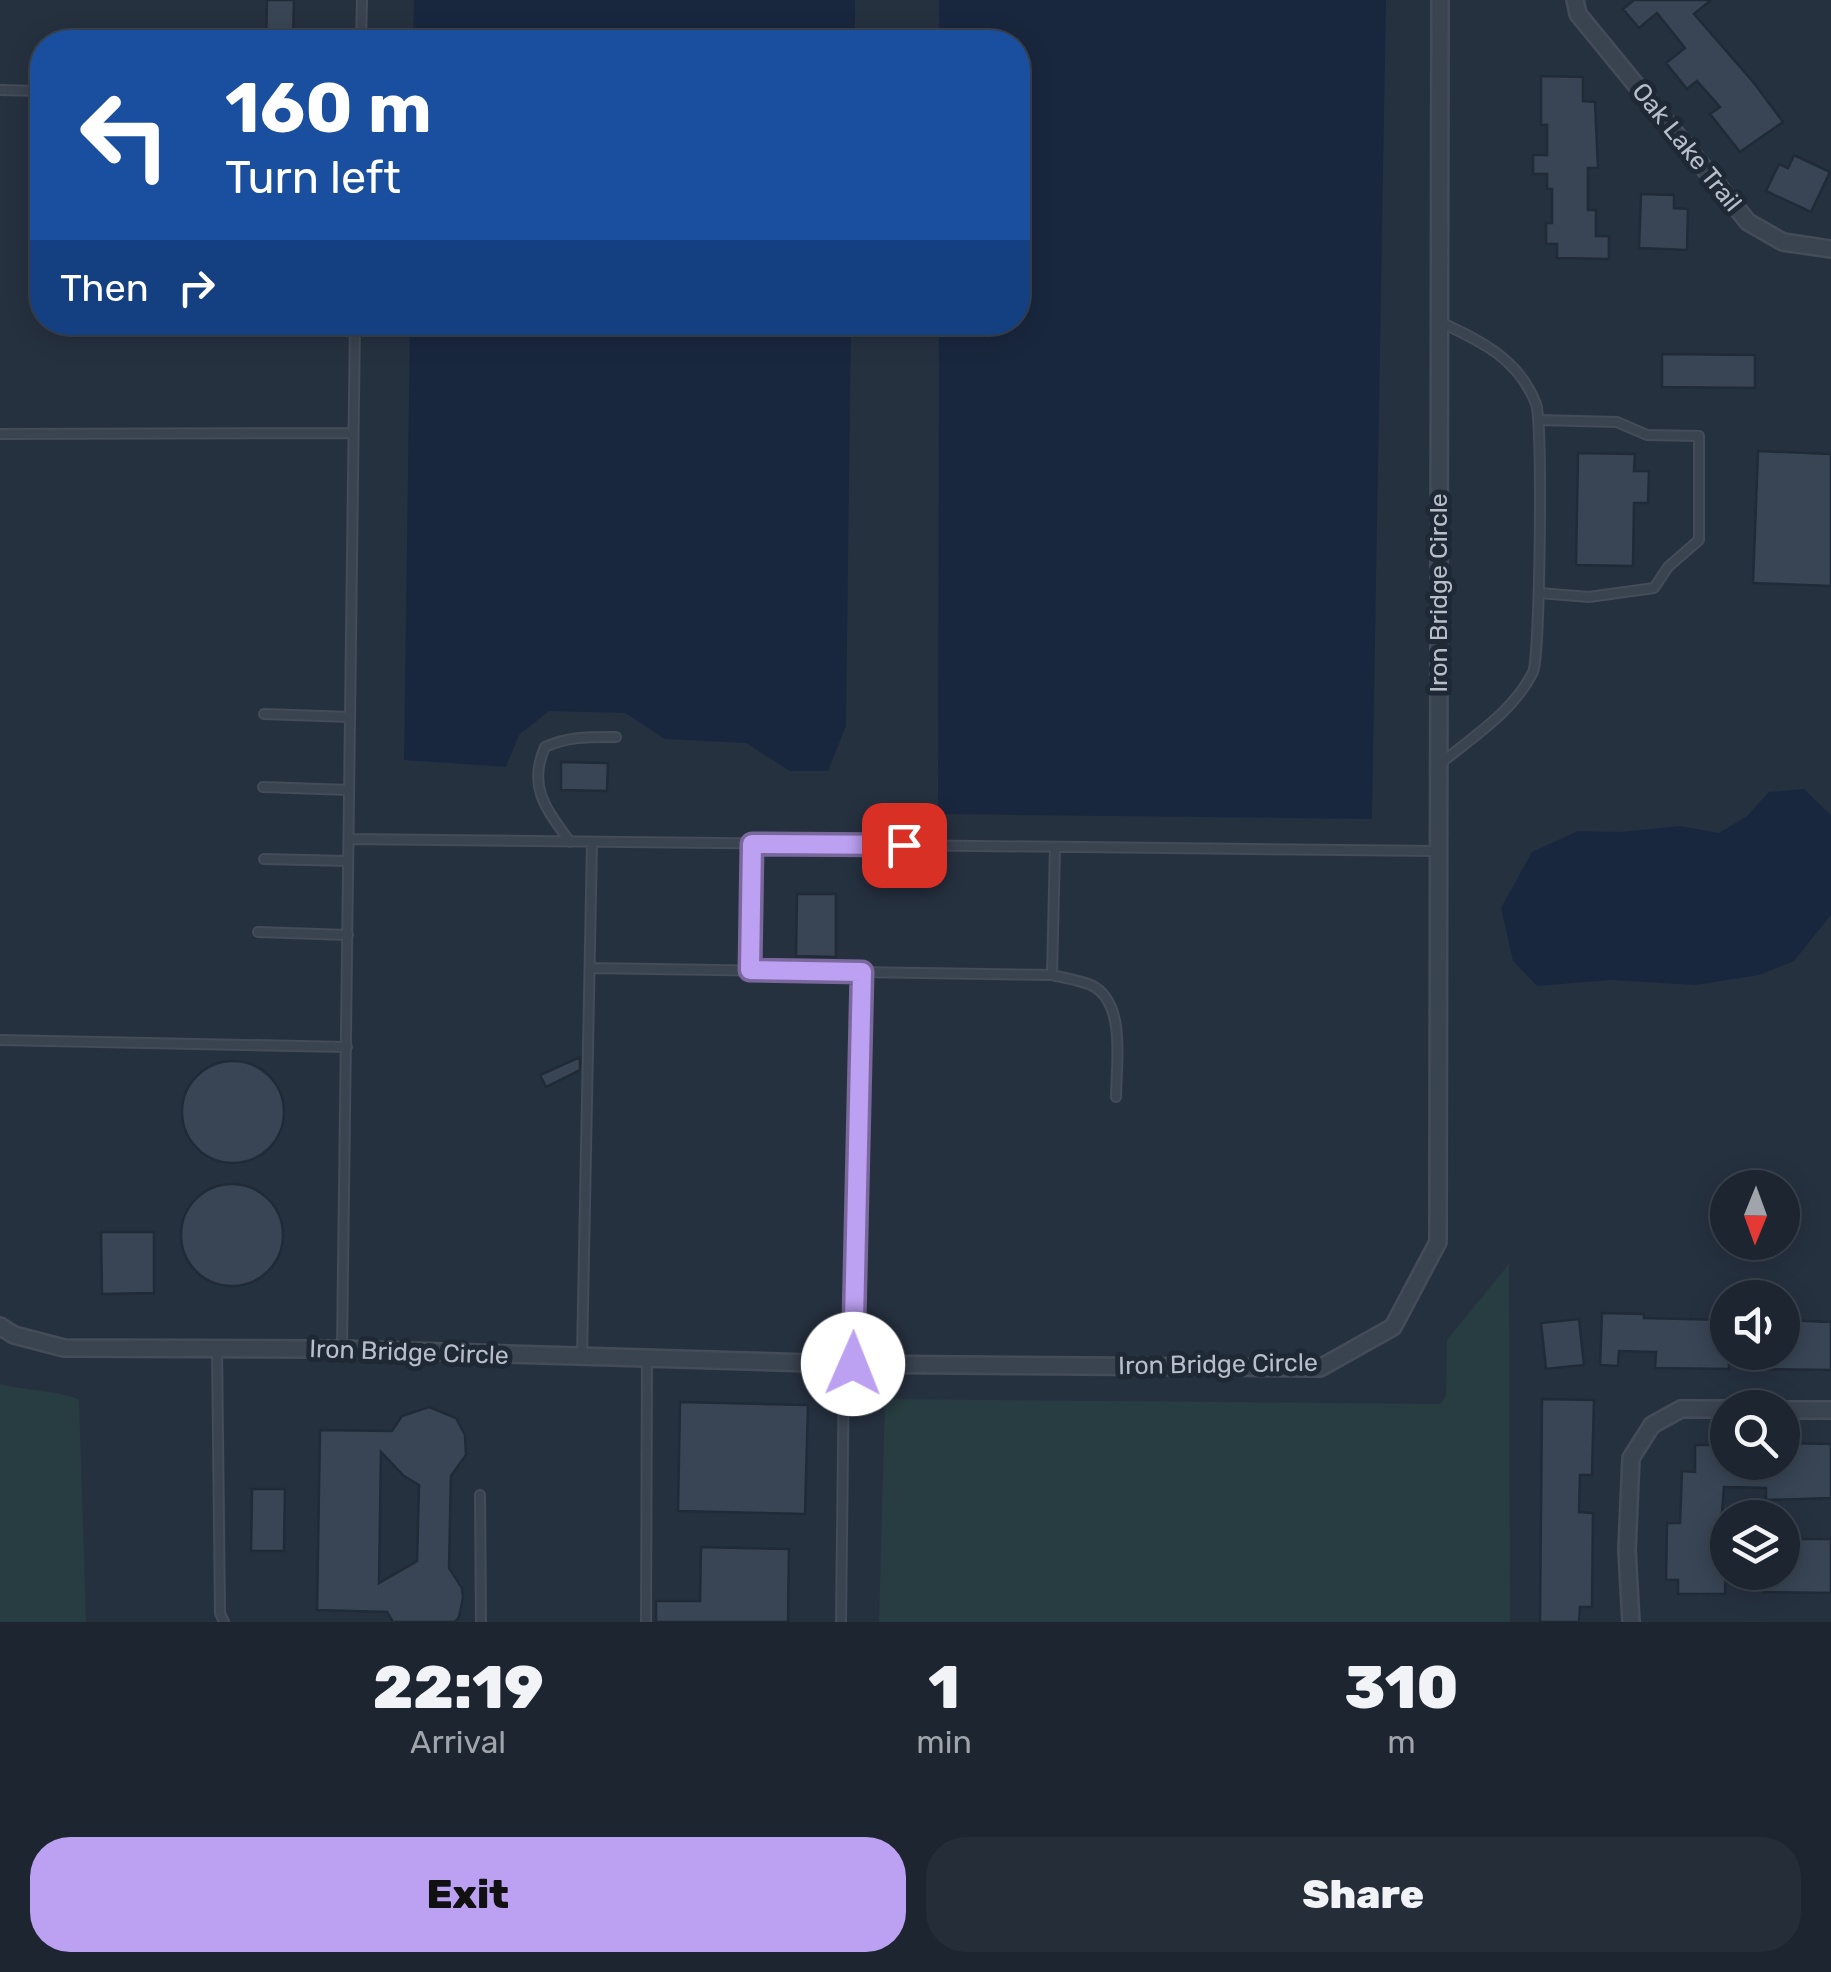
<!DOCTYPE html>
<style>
body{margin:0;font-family:Rubik,sans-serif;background:#252d38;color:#f1f3f6;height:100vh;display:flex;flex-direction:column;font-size:38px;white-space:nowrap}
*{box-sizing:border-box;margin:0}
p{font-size:32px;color:#a0a5ab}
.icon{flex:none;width:55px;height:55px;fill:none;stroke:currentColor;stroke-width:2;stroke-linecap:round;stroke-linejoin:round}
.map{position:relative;height:1622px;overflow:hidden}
.details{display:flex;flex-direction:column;background:#1c2530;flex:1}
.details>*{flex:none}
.banner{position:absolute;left:30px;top:30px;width:1000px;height:305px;border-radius:40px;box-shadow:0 5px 25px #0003,0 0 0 2px #3a424c;background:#1a4fa0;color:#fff;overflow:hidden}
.needle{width:65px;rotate:181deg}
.tools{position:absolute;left:1710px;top:1170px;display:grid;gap:20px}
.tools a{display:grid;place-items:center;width:90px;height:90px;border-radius:50%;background:#1c2530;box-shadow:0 5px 25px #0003,0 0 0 2px #3a424c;font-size:50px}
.pin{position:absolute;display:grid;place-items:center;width:85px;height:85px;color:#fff;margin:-42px;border-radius:20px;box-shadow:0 5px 15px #0006}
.me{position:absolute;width:110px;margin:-55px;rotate:1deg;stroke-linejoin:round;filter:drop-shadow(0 0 8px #0008)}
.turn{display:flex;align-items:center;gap:35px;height:210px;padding:0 30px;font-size:45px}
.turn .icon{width:130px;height:130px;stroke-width:2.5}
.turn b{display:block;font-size:70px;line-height:85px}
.then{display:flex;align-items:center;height:95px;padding:0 30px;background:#0003;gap:20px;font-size:38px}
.eta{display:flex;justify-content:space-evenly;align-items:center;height:170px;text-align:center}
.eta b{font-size:60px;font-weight:800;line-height:70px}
.button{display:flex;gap:20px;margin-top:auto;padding:20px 30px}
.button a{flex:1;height:115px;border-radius:40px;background:#bca0f2;color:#111;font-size:40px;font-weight:800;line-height:115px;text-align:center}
.button a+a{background:#252d38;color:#f1f3f6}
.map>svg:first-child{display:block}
</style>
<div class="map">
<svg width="1831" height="1622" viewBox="0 0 1831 1622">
<rect width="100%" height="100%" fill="#263140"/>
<path fill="#283d41" d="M1509,1264L1510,1622H879L885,1399L1441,1404L1446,1396L1447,1340Z
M0,1384C27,1391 53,1390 79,1399L86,1622H0Z"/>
<path fill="#19273e" d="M414,0H855V42H413Z
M939,0H1386L1372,819L938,814L939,323L1018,322V42H939Z
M410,323H851L846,726L828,771H790L746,743L665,739L625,713L549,711L519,735L506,767L404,760Z
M1804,789L1831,815V915L1794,961L1759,975L1695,985L1611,980L1537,986L1513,961L1501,908L1532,852L1578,831L1621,832L1680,826L1719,833L1747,816L1769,792Z"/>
<path fill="#394555" stroke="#212a37" stroke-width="2.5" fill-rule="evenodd" d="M267,0H294L293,42H266Z
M1634,0H1711L1694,14L1754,83L1783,122L1740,152L1710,114L1720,107L1697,81L1687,89L1666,63L1685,48L1657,13L1639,28L1623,9Z
M1541,76L1583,77V101L1595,102L1598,168H1588V210H1596V236H1609V259L1557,258V244H1546V223H1552V189H1547V174H1533V155H1547V125H1541Z
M1794,155L1830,172L1811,212L1766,191L1779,164L1788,168Z
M1641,194L1674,195V208L1688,209L1687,250L1639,248Z
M1662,354L1755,355V388L1662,387Z
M1758,451L1831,454V586L1753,583Z
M1578,453L1635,454L1634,471H1649L1648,503H1634L1633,566L1576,565Z
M561,762L608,763L607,791L561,790Z
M797,894H836V957L796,956Z
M580,1057V1070L546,1087L540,1075Z
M182 1112a51 51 0 1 1 102 0a51 51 0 1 1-102 0Z
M181 1235a51 51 0 1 1 102 0a51 51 0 1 1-102 0Z
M101,1232H154V1293L102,1294Z
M1602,1313L1644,1314V1318L1728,1320L1729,1369L1655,1368L1656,1352L1619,1351L1618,1366L1600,1365Z
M1579,1319L1584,1365L1546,1369L1541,1323Z
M1782,1320L1831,1322V1370L1763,1369V1352H1782Z
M1542,1399L1594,1400L1592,1475H1580L1579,1512L1593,1513L1592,1607H1580L1579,1622H1540Z
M680,1402L808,1405L805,1514L678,1511Z
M429,1407L456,1418L465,1435L466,1455L451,1476L449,1568L462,1588L463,1598L459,1617L455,1622H393L387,1612L317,1610L320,1430L392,1431L402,1416ZM381,1452L404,1476L419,1485L417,1561L379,1583Z
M1782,1443L1831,1444V1498L1766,1500V1488L1724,1487L1719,1553H1726L1725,1594H1678V1580H1666L1667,1523H1680L1682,1471L1695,1472V1445H1728V1462H1782Z
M252,1489H285L284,1551H251Z
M1782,1539H1831V1593L1763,1592L1764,1572H1782Z
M701,1547L789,1549L788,1622H656V1601H700Z"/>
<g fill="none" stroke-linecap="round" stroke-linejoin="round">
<defs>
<path id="service" d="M361,42L362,0
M0,90L42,91
M1440,322C1481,341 1519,359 1536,404C1543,421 1540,657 1533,672C1514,711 1474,736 1441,763
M1538,420L1617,422L1647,435L1699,436V540L1668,567L1654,588L1589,597L1539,593
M0,434L353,433
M264,714L350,717
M263,787L349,790
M349,839L1437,851
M570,842C547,810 527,787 545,747C569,736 591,737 616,737
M264,859L348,861
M258,932L348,935
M590,968L1052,975C1064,978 1079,980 1091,985C1127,1002 1116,1065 1116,1097
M750,970L752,844
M1052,975L1055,847
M0,1040L347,1047
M217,1348L220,1613L224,1622
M342,1349L355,322
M582,1357L592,842
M853,1362L862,972
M480,1495L481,1622
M646,1622L647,1359
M841,1622L844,1364"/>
<path id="minor" d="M1575,0L1578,14L1748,222L1783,242L1831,249
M0,1326L14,1335L64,1348L342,1349L844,1364L1320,1368L1393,1327L1438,1242L1440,0
M1782,1410H1831
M1631,1622L1627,1550L1631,1458L1652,1425L1681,1409H1728"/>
</defs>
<use href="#service" stroke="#444c59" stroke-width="12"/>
<use href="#minor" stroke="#444c59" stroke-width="20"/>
<use href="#service" stroke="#3a4350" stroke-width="8"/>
<use href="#minor" stroke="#3a4350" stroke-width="15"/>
</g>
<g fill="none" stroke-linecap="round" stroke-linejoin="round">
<defs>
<path id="route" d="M853,1364L862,972L750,970L752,844L904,845"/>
</defs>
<use href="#route" stroke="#7a689d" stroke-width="25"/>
<use href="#route" stroke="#bca0f2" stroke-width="18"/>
</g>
<g text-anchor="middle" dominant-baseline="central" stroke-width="10" stroke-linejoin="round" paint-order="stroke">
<g font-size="25" fill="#b7beca" stroke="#1f2835">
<text transform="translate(1687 147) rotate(51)">Oak Lake Trail</text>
<text transform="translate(1438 593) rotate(-90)">Iron Bridge Circle</text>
<text transform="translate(409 1352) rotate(2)">Iron Bridge Circle</text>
<text transform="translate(1218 1364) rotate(-1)">Iron Bridge Circle</text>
</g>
</g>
</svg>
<div class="tools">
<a><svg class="needle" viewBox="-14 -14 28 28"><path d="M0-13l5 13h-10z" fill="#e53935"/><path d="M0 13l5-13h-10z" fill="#a0a5ab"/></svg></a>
<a><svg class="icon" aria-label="sound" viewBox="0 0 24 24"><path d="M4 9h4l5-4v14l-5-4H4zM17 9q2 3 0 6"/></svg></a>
<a><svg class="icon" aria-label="search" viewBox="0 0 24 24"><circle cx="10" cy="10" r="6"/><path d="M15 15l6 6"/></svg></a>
<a><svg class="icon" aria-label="layers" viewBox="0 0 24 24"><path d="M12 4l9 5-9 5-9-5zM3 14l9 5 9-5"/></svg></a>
</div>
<div class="pin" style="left:904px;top:845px;background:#d93025"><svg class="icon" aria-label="arrive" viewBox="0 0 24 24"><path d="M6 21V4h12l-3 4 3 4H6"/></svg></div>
<svg class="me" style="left:853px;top:1364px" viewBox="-20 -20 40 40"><circle r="19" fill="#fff"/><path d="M0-13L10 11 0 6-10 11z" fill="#bca0f2"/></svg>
<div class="banner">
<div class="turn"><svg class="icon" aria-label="left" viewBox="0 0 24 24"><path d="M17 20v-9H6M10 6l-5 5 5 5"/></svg><div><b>160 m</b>Turn left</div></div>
<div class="then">Then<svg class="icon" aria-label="right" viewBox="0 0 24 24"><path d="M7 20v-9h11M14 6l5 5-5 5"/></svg></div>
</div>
</div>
<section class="details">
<div class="eta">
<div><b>22:19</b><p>Arrival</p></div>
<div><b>1</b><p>min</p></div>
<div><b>310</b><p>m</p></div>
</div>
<div class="button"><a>Exit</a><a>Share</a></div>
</section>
